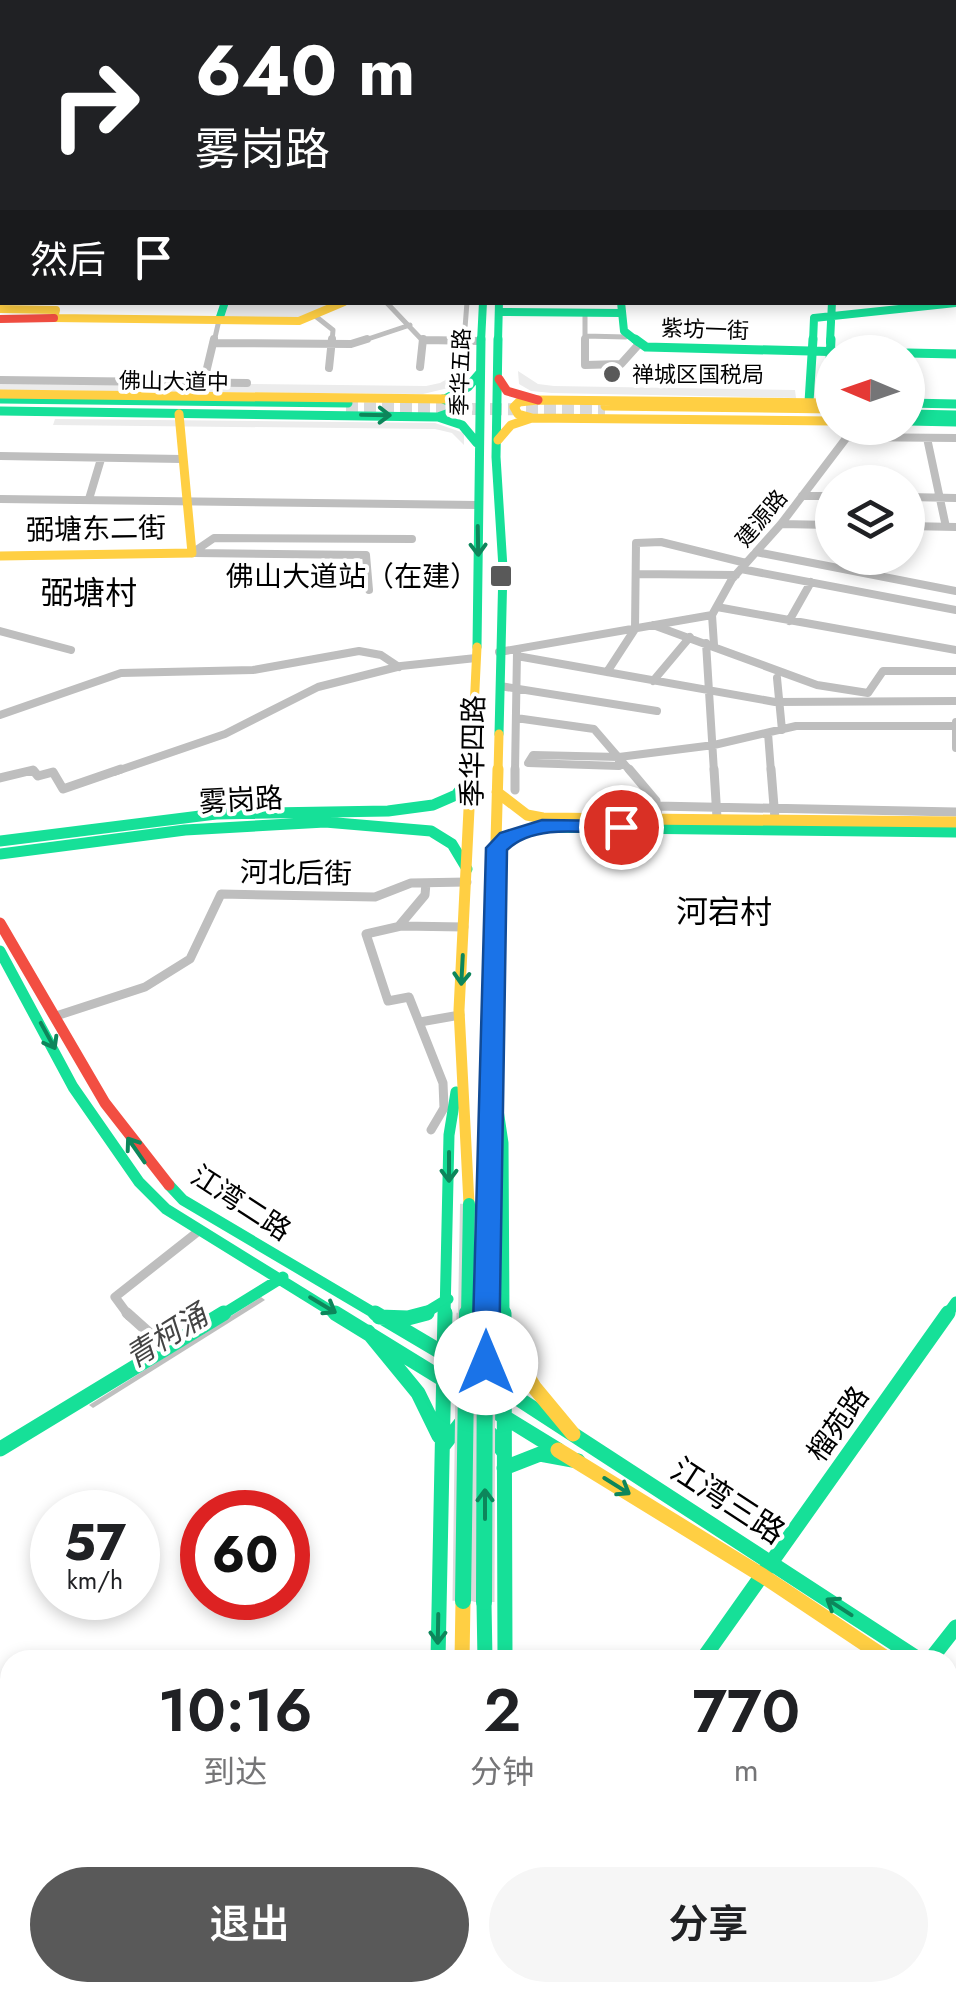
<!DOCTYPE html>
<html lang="zh">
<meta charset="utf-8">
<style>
body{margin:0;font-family:Jost,"Noto Sans SC",sans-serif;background:#f6f6f6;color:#202124;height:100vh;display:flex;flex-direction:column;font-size:38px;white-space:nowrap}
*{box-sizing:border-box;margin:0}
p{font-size:32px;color:#757577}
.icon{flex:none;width:55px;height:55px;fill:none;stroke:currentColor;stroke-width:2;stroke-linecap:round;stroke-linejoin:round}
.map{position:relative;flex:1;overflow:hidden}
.details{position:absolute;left:0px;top:1650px;width:958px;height:352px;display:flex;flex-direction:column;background:#fff;border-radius:30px 30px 0 0;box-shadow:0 5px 15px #0003}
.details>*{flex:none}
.top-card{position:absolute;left:0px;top:0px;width:958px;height:305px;box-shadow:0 5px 15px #0003;background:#202124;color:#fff;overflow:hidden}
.needle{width:65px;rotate:272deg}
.controls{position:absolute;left:815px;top:335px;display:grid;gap:20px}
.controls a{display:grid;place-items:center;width:110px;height:110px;border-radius:50%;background:#fff;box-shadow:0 5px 15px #0003;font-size:50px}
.speed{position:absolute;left:30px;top:1490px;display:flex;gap:20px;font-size:50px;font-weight:700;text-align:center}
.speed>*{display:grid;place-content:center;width:130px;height:130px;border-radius:50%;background:#fff;box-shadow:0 5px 15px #0003;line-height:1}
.speed small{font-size:25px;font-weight:400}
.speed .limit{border:15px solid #d22;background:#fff;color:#111}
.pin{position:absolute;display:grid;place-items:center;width:85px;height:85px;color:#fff;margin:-42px;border:5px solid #fff;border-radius:50%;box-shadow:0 2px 10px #0007}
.me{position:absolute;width:110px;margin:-55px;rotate:0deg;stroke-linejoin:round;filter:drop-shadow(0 0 8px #0008)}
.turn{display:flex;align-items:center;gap:35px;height:210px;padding:0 30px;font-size:45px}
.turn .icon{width:130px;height:130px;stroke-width:2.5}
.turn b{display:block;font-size:70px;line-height:85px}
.then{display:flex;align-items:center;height:95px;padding:0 30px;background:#0003;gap:20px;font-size:38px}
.eta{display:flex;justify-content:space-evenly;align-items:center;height:170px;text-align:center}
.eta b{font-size:60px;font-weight:600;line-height:70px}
.primary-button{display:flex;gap:20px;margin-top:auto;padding:20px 30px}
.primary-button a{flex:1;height:115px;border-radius:60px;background:#595959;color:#fff;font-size:40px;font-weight:600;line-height:115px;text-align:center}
.primary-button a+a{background:#f6f6f6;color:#202124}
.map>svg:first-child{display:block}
</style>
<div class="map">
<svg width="956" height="2002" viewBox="0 0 956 2002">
<rect width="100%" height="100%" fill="#fff"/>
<path fill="#ececec" d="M229,303H333L296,319L224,318Z
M465,369L461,385L423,394L0,390V381L426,386L440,383Z
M518,371L538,384L554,386L795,390L796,398L552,393L531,391L519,384Z
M55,419L435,423L464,433V445L452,433L435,429L53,425Z"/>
<path fill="#bfbfbf" d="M261,1297L265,1300L93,1408L89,1405Z"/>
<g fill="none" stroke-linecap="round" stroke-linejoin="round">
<path stroke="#d9d9d9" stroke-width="12" stroke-dasharray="12 6" stroke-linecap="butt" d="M346,408L605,410"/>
<path stroke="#bebebe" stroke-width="5" d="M386,302L424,342
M585,312V342
M314,315L333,330L332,342
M585,336L626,337
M424,340L481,341
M464,341L467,302
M214,342L219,320
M359,342L410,325"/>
<path stroke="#bebebe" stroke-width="8" d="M585,339V365L621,364L639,344
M424,340L481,341
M213,343L351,344L367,339
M420,367L423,339
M329,368L332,339
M0,380L247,383
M203,385L214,339
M927,438L946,527
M0,456L182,459
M802,496H832
M908,497L956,498
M0,499L478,505
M89,499L101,459
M781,524L832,525
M908,526L956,527
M756,552L956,591
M192,553L214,538L412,539
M195,553L366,555L369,590
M741,569L956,610
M636,574L736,575
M717,607L956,650
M712,615L732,579L781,524L847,437L956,438
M712,615L714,645
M789,621L811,582
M653,625L817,685L868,693L883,671H956
M0,631L71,650
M706,643L714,772
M499,652L712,615
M517,656L775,702L956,701
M607,672L635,629L636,543L661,542L746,563
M777,678L782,730
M653,681L690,637
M500,686L657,711
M0,715L121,673L253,670L359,651L381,655L399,667
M516,718L594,729L631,772
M956,722V748
M768,733L771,772
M533,755L619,757V766L528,763Z
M619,757L714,745L796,726H956
M26,772H34
M114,772L225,734L318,687L401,666L476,658
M515,772L517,652"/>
<path stroke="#bebebe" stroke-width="9" d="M629,769L656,801L658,818
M714,769L717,818
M771,769L775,819
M0,778L33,770L38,776L53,772L63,789L121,769
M515,790V769
M656,806L956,812
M399,926L425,895L426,883
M56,1016L145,987L190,959L221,894L375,897L411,883L467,882
M420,1022L460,1015
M431,1130L444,1108L443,1083L409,997L388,1001L366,934L401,926L464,927
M129,1316L115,1297L200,1230"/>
<path stroke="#bebebe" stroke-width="11" d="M127,1313L166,1348"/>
<path stroke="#16e098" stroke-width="8" d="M621,302L624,331L638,342
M502,312L621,313
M219,320L225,302
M481,342L483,302
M498,342L499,302
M813,342L814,318L956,303
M830,342L832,302"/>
<path stroke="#16e098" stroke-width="9" d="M498,339L496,457L503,568L499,734
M635,339L646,347L848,352
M908,353L956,354
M0,399L348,403
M445,399L468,387L480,373
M809,402L813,339
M828,403L831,339
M908,403L956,404
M0,411L438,417L455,411L452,403L443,399
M908,414L956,415
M438,417L462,425L477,443
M908,421L956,422
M477,647L481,339"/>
<path stroke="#16e098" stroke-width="11" d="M0,841L216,814L388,811L433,805L456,795L473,773
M496,848L508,838L542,827L956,832
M0,854L185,830L325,822L431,831L452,844L467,869
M0,951L73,1087L139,1182L166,1209L339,1316
M497,1103L503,1143L504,1316
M169,1185L183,1200L379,1316
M220,1316L283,1277
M420,1316L448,1299
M445,1316L449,1135L456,1092
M946,1316L956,1302"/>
<path stroke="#16e098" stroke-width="15" d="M335,1313L558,1450
M375,1313L505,1390L920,1660
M504,1313L505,1660
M379,1317L408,1318L427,1313
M368,1332L418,1393L439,1436
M443,1446L461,1423C481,1424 493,1432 502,1450
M0,1449L224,1313
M504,1468L540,1454L578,1461
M484,1602L485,1660
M438,1660L445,1313
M702,1660L948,1313
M930,1660L956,1627
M486,1992V2002
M691,1992V2002
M453,2002L454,1992"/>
<path stroke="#ffcf43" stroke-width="8" d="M0,309L56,310L54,318L299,321L344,302"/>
<path stroke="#ffcf43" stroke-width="9" d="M0,394L445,399
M832,403L538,400L519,402L514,407L518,414L532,418L832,421
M605,406L832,409
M498,440L511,425L532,418
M0,556L192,553L179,414
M471,772L477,647
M498,772L499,734"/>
<path stroke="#ffcf43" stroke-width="11" d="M497,792L527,815L543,818L956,822
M469,1204L459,1010L471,769
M486,1204L498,769"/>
<path stroke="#ffcf43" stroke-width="15" d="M505,1338L534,1387L573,1434
M558,1450L763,1576L889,1660
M462,1660L463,1601
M948,1675L956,1679
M948,1694L956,1698"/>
<path stroke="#f24e42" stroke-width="8" d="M0,319L54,318"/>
<path stroke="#f24e42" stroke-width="9" d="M499,379L507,391L538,400"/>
<path stroke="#f24e42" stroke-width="11" d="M0,923L105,1103L169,1185"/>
<defs>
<path id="fast-bridge-far1" d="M467,1316L469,1204
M485,1316L486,1204"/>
<path id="fast-bridge" d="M463,1601L467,1313
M484,1602L485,1313"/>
</defs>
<use href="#fast-bridge-far1" stroke="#dbdbdb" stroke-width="18" stroke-linecap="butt"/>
<use href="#fast-bridge" stroke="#dbdbdb" stroke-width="21" stroke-linecap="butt"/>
<use href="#fast-bridge-far1" stroke="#16e098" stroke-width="12"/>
<use href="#fast-bridge" stroke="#16e098" stroke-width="16"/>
</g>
<defs><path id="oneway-shaft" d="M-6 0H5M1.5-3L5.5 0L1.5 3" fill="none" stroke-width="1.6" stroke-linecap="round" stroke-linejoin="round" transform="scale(2.5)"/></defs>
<g stroke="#0d865b">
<use href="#oneway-shaft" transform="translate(376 415) rotate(1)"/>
<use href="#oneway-shaft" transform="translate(478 541) rotate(89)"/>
<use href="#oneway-shaft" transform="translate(462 970) rotate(93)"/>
<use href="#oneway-shaft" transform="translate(48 1036) rotate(61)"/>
<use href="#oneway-shaft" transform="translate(136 1150) rotate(-125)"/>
<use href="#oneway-shaft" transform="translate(449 1167) rotate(90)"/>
<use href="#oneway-shaft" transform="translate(323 1305) rotate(31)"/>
<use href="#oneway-shaft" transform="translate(617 1486) rotate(32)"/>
<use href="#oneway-shaft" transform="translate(485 1504) rotate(-90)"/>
<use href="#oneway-shaft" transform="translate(839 1607) rotate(-147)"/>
<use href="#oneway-shaft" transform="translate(438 1629) rotate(91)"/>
</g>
<path fill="#1a73e8" stroke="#114b97" stroke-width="2.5" d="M542,820L621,821L632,827L621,834C586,833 535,823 507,850L499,1363L495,1370H476L472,1363L486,848L500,833Z"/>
<g fill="#595959" stroke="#fff" stroke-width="4">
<circle cx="612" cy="374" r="10"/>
<rect x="489" y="564" width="24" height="24" rx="5"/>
</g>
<g text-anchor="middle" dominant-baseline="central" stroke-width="8" stroke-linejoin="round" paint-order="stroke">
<g font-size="22" fill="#000" stroke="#fff">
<text transform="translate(705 329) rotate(2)">紫坊一街</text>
<text transform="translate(460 372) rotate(-88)">季华五路</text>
<text transform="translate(174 381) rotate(1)">佛山大道中</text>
<text transform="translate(761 518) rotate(-50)">建源路</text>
</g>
<g font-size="22" fill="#000" stroke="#fff" text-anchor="start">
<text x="632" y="374">禅城区国税局</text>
</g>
<g font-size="28" fill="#000" stroke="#fff">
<text transform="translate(96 529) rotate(-1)">弼塘东二街</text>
<text transform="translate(473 751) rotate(-89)">季华四路</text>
<text transform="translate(241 800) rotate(-3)">雾岗路</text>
<text transform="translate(296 873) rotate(1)">河北后街</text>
<text transform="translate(241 1203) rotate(33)">江湾二路</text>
<text transform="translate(838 1424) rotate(-55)">榴苑路</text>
</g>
<g font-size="28" fill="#000" stroke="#fff" text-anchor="end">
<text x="478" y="576">佛山大道站（在建）</text>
</g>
<g font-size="30" font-style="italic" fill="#444" stroke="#fff">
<text transform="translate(166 1336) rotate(-32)">青柯涌</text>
</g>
<g font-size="32" fill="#000" stroke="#fff">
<text x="89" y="593">弼塘村</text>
<text x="724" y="912">河宕村</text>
</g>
<g font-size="32" fill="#000" stroke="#fff">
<text transform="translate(728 1501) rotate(33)">江湾三路</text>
</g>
</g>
</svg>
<div class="controls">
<a><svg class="needle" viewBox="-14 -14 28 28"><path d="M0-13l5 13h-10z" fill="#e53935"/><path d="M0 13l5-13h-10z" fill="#757577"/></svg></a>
<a><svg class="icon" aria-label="layers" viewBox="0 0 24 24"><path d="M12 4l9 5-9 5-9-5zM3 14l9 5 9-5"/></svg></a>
</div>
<div class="speed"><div>57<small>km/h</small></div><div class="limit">60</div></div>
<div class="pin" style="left:621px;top:827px;background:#d93025"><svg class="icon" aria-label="arrive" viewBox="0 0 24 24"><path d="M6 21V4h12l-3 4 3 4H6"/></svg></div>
<svg class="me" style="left:486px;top:1363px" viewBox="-20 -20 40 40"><circle r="19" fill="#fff"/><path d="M0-13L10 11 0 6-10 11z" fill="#1a73e8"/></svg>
<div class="top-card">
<div class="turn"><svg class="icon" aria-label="right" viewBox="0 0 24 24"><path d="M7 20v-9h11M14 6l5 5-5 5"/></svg><div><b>640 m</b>雾岗路</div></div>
<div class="then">然后<svg class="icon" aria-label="arrive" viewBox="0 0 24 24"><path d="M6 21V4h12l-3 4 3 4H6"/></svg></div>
</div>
<section class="details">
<div class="eta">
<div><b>10:16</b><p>到达</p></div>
<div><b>2</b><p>分钟</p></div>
<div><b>770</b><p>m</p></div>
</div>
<div class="primary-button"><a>退出</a><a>分享</a></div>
</section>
</div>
